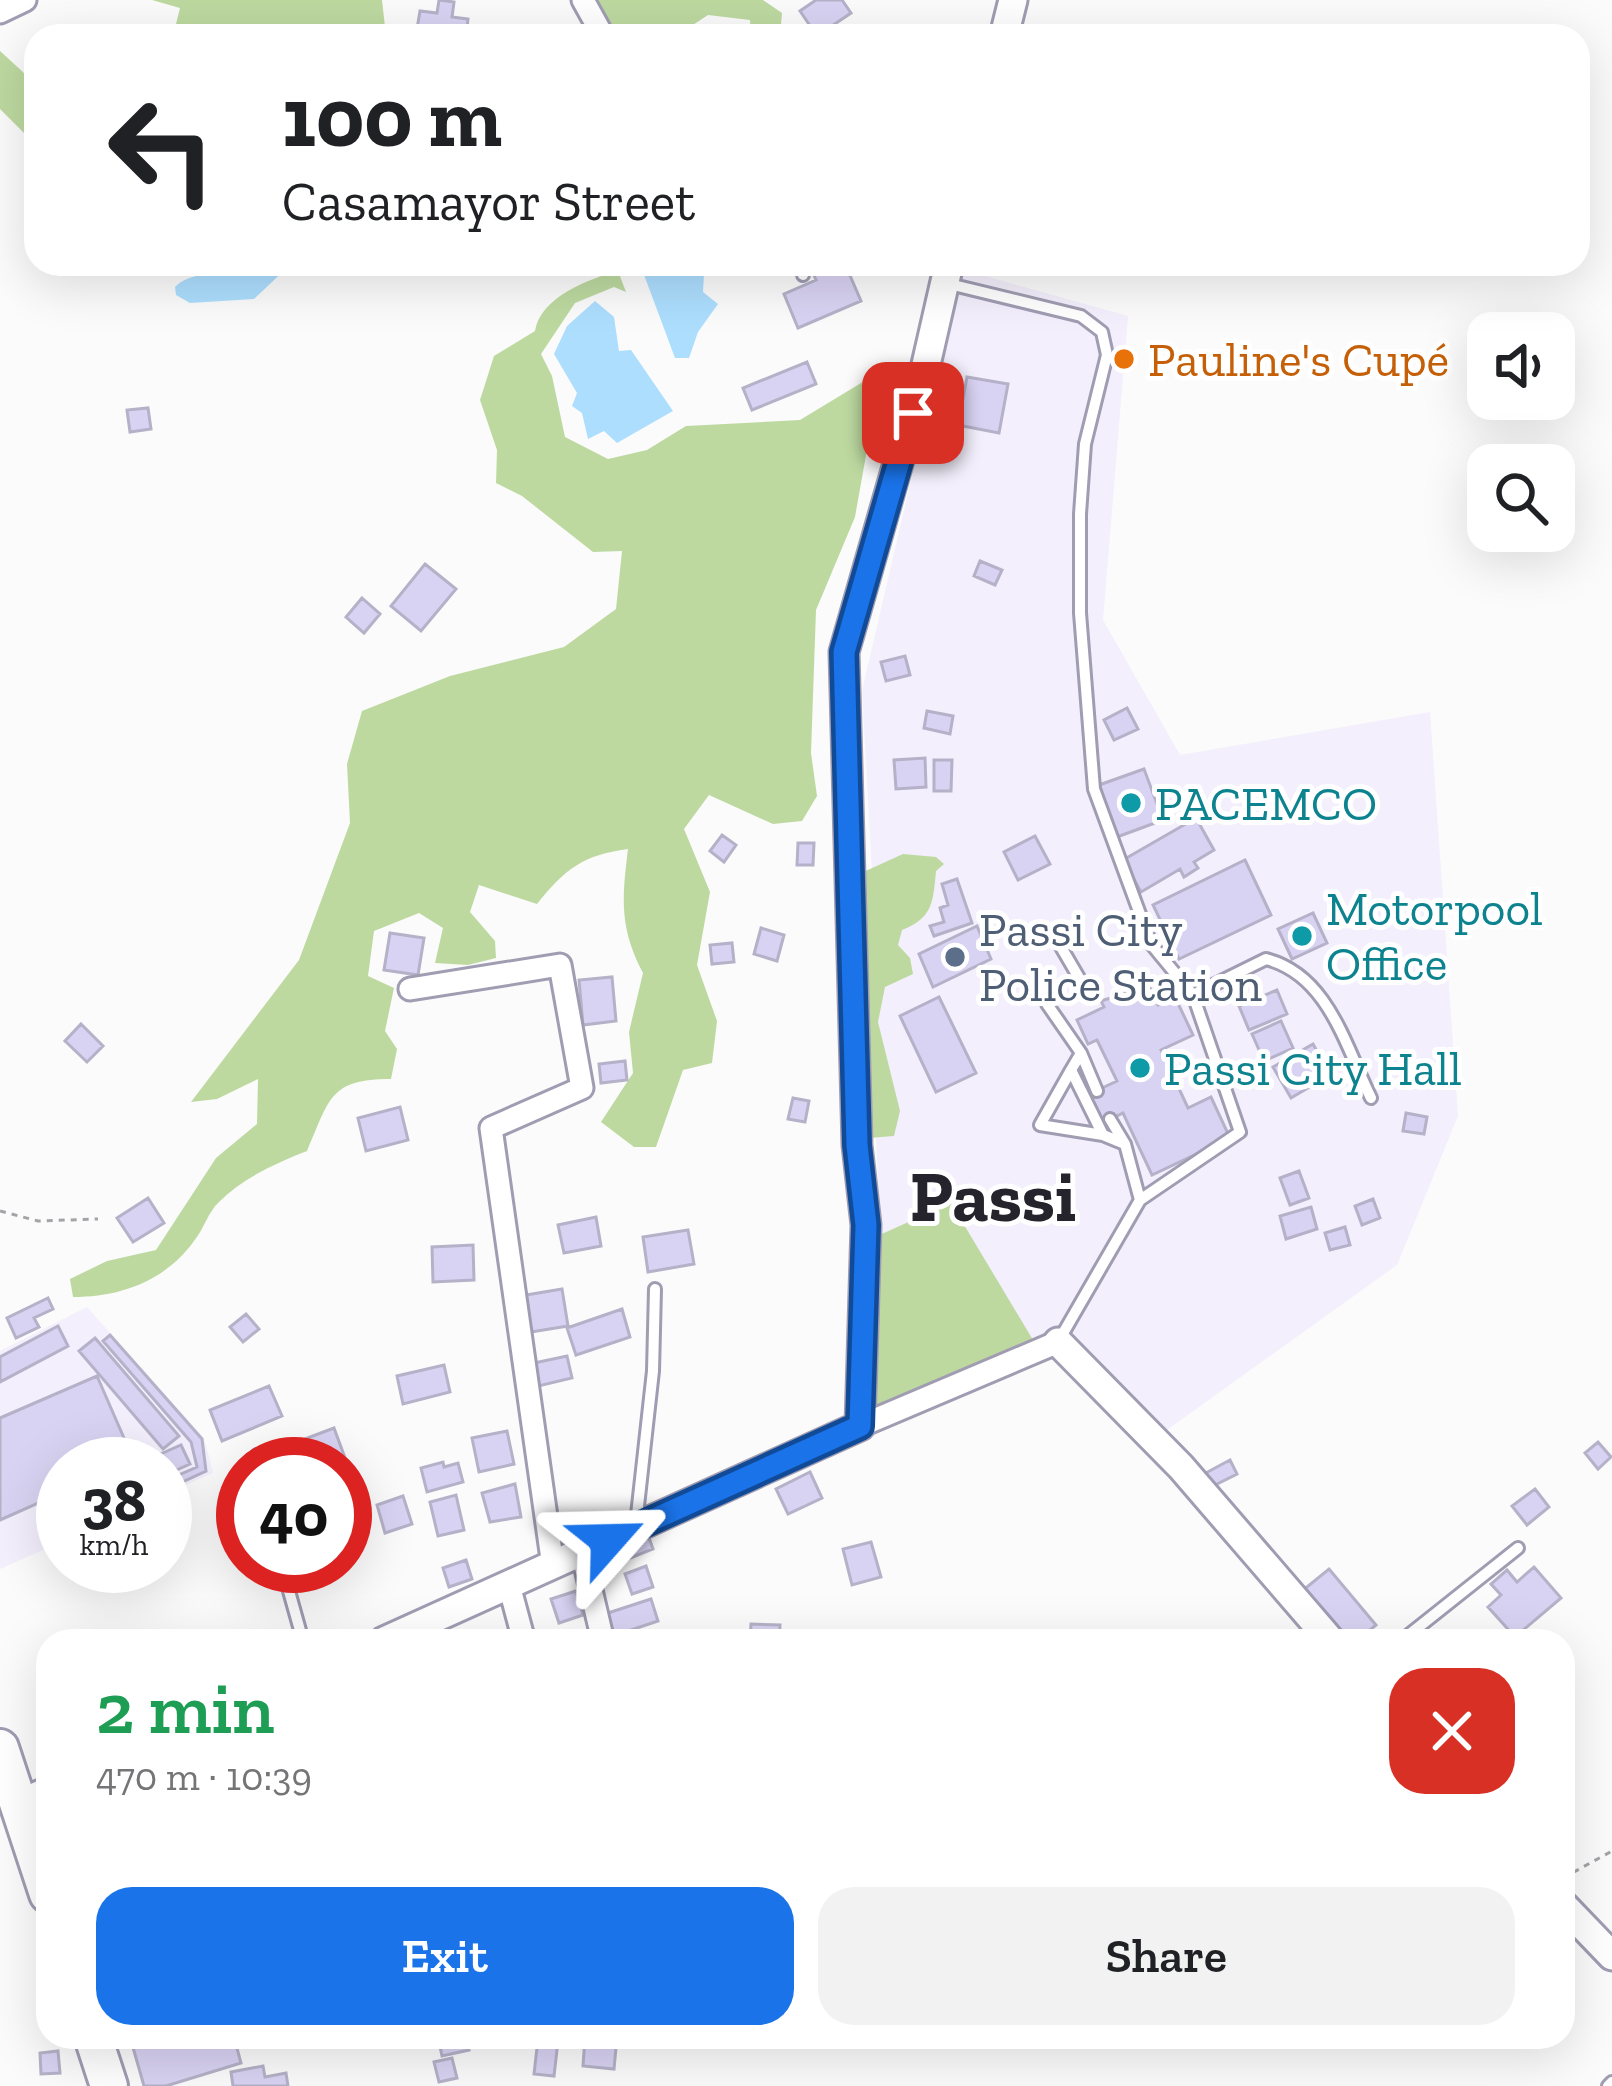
<!DOCTYPE html>
<meta charset="utf-8">
<style>
body{margin:0;font-family:"Zilla Slab",serif;background:#f2f2f2;color:#202124;height:100vh;display:flex;flex-direction:column;font-size:45px;white-space:nowrap}
*{box-sizing:border-box;margin:0}
p{font-size:39px;color:#757577}
.icon{flex:none;width:66px;height:66px;fill:none;stroke:currentColor;stroke-width:2;stroke-linecap:round;stroke-linejoin:round}
.map{position:relative;flex:1;overflow:hidden}
.panel{position:absolute;left:36px;top:1629px;width:1539px;height:420px;display:flex;flex-direction:column;background:#fff;border-radius:36px;box-shadow:0 12px 48px #0002}
.panel>*{flex:none}
.banner{position:absolute;left:24px;top:24px;width:1566px;height:252px;border-radius:36px;box-shadow:0 12px 48px #0002;background:#fff;color:#202124;overflow:hidden}
.fabs{position:absolute;left:1467px;top:312px;display:grid;gap:24px}
.fabs a{display:grid;place-items:center;width:108px;height:108px;border-radius:24px;background:#fff;box-shadow:0 12px 48px #0002;font-size:60px}
.speed{position:absolute;left:36px;top:1437px;display:flex;gap:24px;font-size:60px;font-weight:700;text-align:center}
.speed>*{display:grid;place-content:center;width:156px;height:156px;border-radius:50%;background:#fff;box-shadow:0 12px 48px #0002;line-height:1}
.speed small{font-size:30px;font-weight:400}
.speed .limit{border:18px solid #d22;background:#fff;color:#111}
.pin{position:absolute;display:grid;place-items:center;width:102px;height:102px;color:#fff;margin:-51px;border-radius:24px;box-shadow:0 6px 18px #0006}
.me{position:absolute;width:132px;margin:-66px;rotate:65deg;stroke-linejoin:round;filter:drop-shadow(0 0 9px #0008)}
.turn{display:flex;align-items:center;gap:42px;height:252px;padding:0 60px;font-size:54px}
.turn .icon{width:156px;height:156px;stroke-width:2.5}
.turn b{display:block;font-size:84px;line-height:102px}
.round{display:grid;place-items:center;flex:none;width:126px;height:126px;border-radius:36px;background:#f2f2f2}
.overview{display:flex;align-items:center;justify-content:space-between;height:204px;padding:0 60px}
h1{font-size:72px;font-weight:600;line-height:90px;color:#1e9e55}
.button{display:flex;gap:24px;margin-top:auto;padding:24px 60px}
.button a{flex:1;height:138px;border-radius:36px;background:#1a73e8;color:#fff;font-size:48px;font-weight:600;line-height:138px;text-align:center}
.button a+a{background:#f2f2f2;color:#202124}
.map>svg:first-child{display:block}
</style>
<div class="map">
<svg width="1612" height="2086" viewBox="0 0 1612 2086">
<rect width="100%" height="100%" fill="#fbfbfb"/>
<path fill="#f3effc" d="M960,269L1128,316L1103,620L1180,755L1430,712L1458,1116L1397,1265L1164,1432L1058,1332L891,1406L876,1141L873,888L862,691Z
M87,1307L204,1438L213,1473L165,1494V1464H63V1541L0,1569V1351Z"/>
<path fill="#bdd9a0" d="M152,0H382L386,36H173L180,8Z
M594,0H763L782,13L780,36H751L750,20L708,15L676,36H611Z
M0,51L36,84V145L0,109Z
M618,271L626,292L614,287L575,303L541,354L552,376L565,437L608,459L647,450L686,426L800,420L871,377L891,388L868,444L855,517L816,610L811,753L817,796L802,821L773,824L709,795L684,829L710,892L697,965L717,1021L712,1063L683,1070L656,1147H634L601,1122L633,1073L629,1032L643,973C619,927 622,898 628,849C583,855 565,869 537,904L479,885L470,912L495,941L496,958L468,965L435,963L443,928L419,913L374,931L368,976L394,988L385,1031L397,1049L391,1079C329,1079 330,1099 307,1151C276,1163 243,1178 219,1202C208,1212 204,1229 194,1241C165,1281 121,1297 73,1297L70,1279L107,1261L156,1250L216,1158L257,1124L258,1079L217,1099L191,1102L299,960L350,823L347,764L362,711L450,676L564,647L616,609L622,551L593,552L522,496L496,483L497,450L480,400L494,356L535,331C540,297 589,279 618,271Z
M903,854L936,857L944,864L936,871C933,902 933,918 902,930L898,945L910,958L913,974L885,987L878,1022L900,1111L894,1136L869,1138L859,874Z
M951,1203L1033,1340L877,1406L875,1237Z"/>
<path fill="#addefe" d="M220,264H291L254,299L190,303L176,295L175,287C189,273 209,277 220,264Z
M640,264H719L724,276L704,274L703,292L718,304L698,332L689,358H675Z
M595,301L614,317L619,351L631,350L673,411L617,443L604,431L588,439L582,413L572,406L577,393L554,354L567,326Z"/>
<path fill="#d9d3f3" stroke="#b5b1c8" stroke-width="3" d="M439,0L454,2L452,17L468,19L466,36L416,35L420,11L437,13Z
M816,0H842L851,13L817,36L800,11Z
M828,264H845L861,301L798,328L784,294L816,280L812,271Z
M807,362L816,384L752,410L743,388Z
M967,377L1008,384L999,433L958,425Z
M148,408L151,429L130,432L127,410Z
M980,561L1002,570L995,585L974,576Z
M425,564L456,589L421,631L391,606Z
M362,598L380,614L364,633L346,617Z
M905,656L910,675L886,681L881,662Z
M1127,708L1138,729L1114,740L1104,720Z
M927,711L953,716L950,734L924,728Z
M925,758L926,787L896,789L894,760Z
M934,760H952L951,791H934Z
M1144,769L1163,820L1117,837L1099,785Z
M1196,818L1214,850L1194,862L1198,868L1184,877L1180,869L1141,892L1123,860Z
M722,835L736,845L724,862L710,851Z
M1035,836L1050,864L1018,880L1004,852Z
M798,843H814L813,865H797Z
M1245,860L1271,915L1179,959L1153,905Z
M957,879L972,923L934,936L930,926L944,922L940,908L948,905L942,884Z
M1313,913L1327,943L1292,959L1278,929Z
M977,926L991,959L933,987L919,954Z
M761,928L784,935L777,961L754,954Z
M390,933L424,938L418,975L384,970Z
M732,943L734,962L712,964L710,945Z
M612,977L616,1021L583,1025L579,980Z
M1149,986L1158,1005L1175,997L1193,1035L1161,1050L1188,1108L1211,1097L1230,1138L1152,1175L1123,1113L1101,1124L1087,1095L1117,1081L1097,1040L1088,1044L1077,1020L1104,1007L1101,1001Z
M1277,990L1287,1014L1249,1030L1239,1006Z
M939,997L976,1073L936,1092L900,1016Z
M1281,1021L1293,1048L1264,1061L1252,1034Z
M81,1024L103,1046L87,1062L65,1041Z
M1313,1044L1330,1075L1291,1098L1273,1067Z
M625,1061L627,1080L601,1083L599,1064Z
M793,1098L809,1101L805,1122L788,1119Z
M400,1107L408,1140L366,1151L358,1118Z
M1406,1113L1427,1117L1424,1134L1403,1131Z
M1299,1171L1309,1198L1290,1205L1280,1178Z
M148,1198L164,1223L133,1242L117,1218Z
M1373,1199L1380,1218L1362,1225L1355,1206Z
M1311,1207L1317,1229L1286,1239L1280,1216Z
M596,1217L601,1246L564,1253L558,1225Z
M1345,1227L1350,1245L1330,1250L1325,1233Z
M688,1230L694,1264L648,1272L643,1237Z
M473,1245L474,1280L433,1282L432,1247Z
M562,1289L568,1326L531,1332L526,1295Z
M48,1298L53,1309L34,1318L39,1327L16,1338L7,1318Z
M622,1309L630,1337L576,1355L567,1328Z
M246,1314L259,1329L243,1342L230,1327Z
M58,1326L68,1346L0,1382V1357Z
M110,1335L202,1439L206,1471L165,1490V1481L197,1467L191,1442L103,1341Z
M95,1338L179,1436L163,1449L79,1351Z
M567,1356L572,1378L530,1388L525,1365Z
M444,1365L450,1392L403,1404L397,1376Z
M97,1376L134,1461L63,1464V1492L0,1520V1418Z
M269,1386L282,1416L222,1441L210,1410Z
M334,1428L348,1466L284,1464L278,1449Z
M507,1431L514,1464L479,1472L472,1438Z
M1598,1442L1611,1457L1598,1469L1585,1453Z
M181,1445L190,1464L165,1475V1464H138Z
M1230,1460L1237,1474L1209,1488L1202,1475Z
M443,1462L444,1467L458,1463L463,1482L427,1492L421,1468Z
M810,1472L822,1498L788,1514L776,1489Z
M515,1484L521,1517L490,1522L482,1493Z
M1535,1489L1549,1507L1527,1525L1512,1506Z
M456,1495L464,1530L438,1536L430,1502Z
M403,1496L412,1524L385,1533L377,1505Z
M63,1497V1520L51,1526L42,1506Z
M648,1535L653,1549L603,1569L597,1555Z
M871,1542L881,1577L852,1585L843,1549Z
M466,1560L472,1579L449,1587L443,1568Z
M646,1566L653,1587L632,1594L625,1574Z
M1534,1567L1561,1598L1515,1637L1488,1607L1501,1595L1491,1584L1507,1570L1517,1582Z
M1329,1569L1376,1625L1357,1641H1345L1302,1591Z
M576,1591L583,1615L559,1623L551,1599Z
M651,1599L658,1621L613,1636L605,1614Z
M751,1624L780,1625L779,1641H750Z
M130,2037H234L241,2063L166,2086H144Z
M438,2037H466L469,2050L442,2056Z
M585,2037H617L614,2069L583,2066Z
M538,2039L558,2041L554,2076L534,2074Z
M58,2051L60,2073L41,2074L40,2053Z
M452,2058L457,2078L439,2082L434,2062Z
M263,2066L265,2077L286,2073L288,2086H233L231,2072Z"/>
<g fill="none" stroke-linecap="round" stroke-linejoin="round">
<defs>
<path id="lane" d="M802,264L803,275
M945,283L1081,316L1102,332L1107,355L1085,444L1080,514V613L1094,789L1151,944L1193,995L1240,1132L1140,1200
M1054,935L1082,983
M1193,995L1266,959C1328,975 1345,1045 1371,1098
M1047,1004L1081,1053L1097,1091
M1081,1053L1071,1070L1103,1135L1125,1144
M1071,1070L1040,1125L1103,1135
M1110,1119L1125,1144L1140,1200
M1058,1342L1140,1200
M257,1455L258,1464
M636,1524L653,1371L655,1289
M282,1566L303,1641
M1401,1641L1518,1548
M1608,2086L1612,2082"/>
<path id="street" d="M583,0L603,36
M0,12L25,0
M410,989L560,965L582,1088L491,1128L553,1566
M860,1426L1058,1342
M582,1552L603,1641
M509,1585L524,1641"/>
<path id="secondary" d="M1004,36L1013,0
M1058,1342L1181,1467L1331,1641
M384,1641L860,1426L866,1225L857,1145L844,652L925,369L949,264
M19,1804L48,1791
M1563,1905L1612,1956"/>
<path id="highway" d="M0,1748L48,1894
M93,2037L109,2086"/>
</defs>
<use href="#lane" stroke="#a09cb2" stroke-width="16"/>
<use href="#street" stroke="#a09cb2" stroke-width="27"/>
<use href="#secondary" stroke="#a09cb2" stroke-width="33"/>
<use href="#highway" stroke="#a09cb2" stroke-width="42"/>
<path stroke="#a4a3a7" stroke-width="3" stroke-dasharray="6 6" stroke-linecap="butt" d="M0,1211L38,1221L98,1219
M1563,1878L1612,1851"/>
<use href="#lane" stroke="#fff" stroke-width="10"/>
<use href="#street" stroke="#fff" stroke-width="21"/>
<use href="#secondary" stroke="#fff" stroke-width="27"/>
<use href="#highway" stroke="#fff" stroke-width="36"/>
</g>
<g fill="none" stroke-linecap="round" stroke-linejoin="round">
<defs>
<path id="route" d="M608,1540L860,1426L866,1225L857,1145L844,652L913,413"/>
</defs>
<use href="#route" stroke="#114b97" stroke-width="30"/>
<use href="#route" stroke="#1a73e8" stroke-width="21"/>
</g>
<circle fill="#e8710a" stroke="#fff" stroke-width="4.5" cx="1124" cy="359" r="12"/>
<g fill="#0f9aa8" stroke="#fff" stroke-width="4.5">
<circle cx="1131" cy="803" r="12"/>
<circle cx="1302" cy="936" r="12"/>
<circle cx="1140" cy="1068" r="12"/>
</g>
<circle fill="#5c6f8a" stroke="#fff" stroke-width="4.5" cx="955" cy="957" r="12"/>
<g text-anchor="middle" dominant-baseline="central" stroke-width="10" stroke-linejoin="round" paint-order="stroke">
<g font-size="48" fill="#c56008" stroke="#fff" text-anchor="start">
<text x="1148" y="359">Pauline's Cupé</text>
</g>
<g font-size="48" fill="#0d838f" stroke="#fff" text-anchor="start">
<text x="1155" y="803">PACEMCO</text>
<text x="1326" y="908">Motorpool<tspan x="1326" dy="55">Office</tspan></text>
<text x="1164" y="1068">Passi City Hall</text>
</g>
<g font-size="48" fill="#4e5e75" stroke="#fff" text-anchor="start">
<text x="979" y="929">Passi City<tspan x="979" dy="55">Police Station</tspan></text>
</g>
<g font-size="72" font-weight="bold" fill="#25232c" stroke="#fff">
<text x="993" y="1196">Passi</text>
</g>
</g>
</svg>
<div class="fabs">
<a><svg class="icon" aria-label="sound" viewBox="0 0 24 24"><path d="M4 9h4l5-4v14l-5-4H4zM17 9q2 3 0 6"/></svg></a>
<a><svg class="icon" aria-label="search" viewBox="0 0 24 24"><circle cx="10" cy="10" r="6"/><path d="M15 15l6 6"/></svg></a>
</div>
<div class="speed"><div>38<small>km/h</small></div><div class="limit">40</div></div>
<div class="pin" style="left:913px;top:413px;background:#d93025"><svg class="icon" aria-label="arrive" viewBox="0 0 24 24"><path d="M6 21V4h12l-3 4 3 4H6"/></svg></div>
<svg class="me" style="left:608px;top:1540px" viewBox="-20 -20 40 40"><path d="M0-17L14 15 0 8-14 15z" fill="#1a73e8" stroke="#fff" stroke-width="4"/></svg>
<div class="banner">
<div class="turn"><svg class="icon" aria-label="left" viewBox="0 0 24 24"><path d="M17 20v-9H6M10 6l-5 5 5 5"/></svg><div><b>100 m</b>Casamayor Street</div></div>
</div>
<section class="panel">
<div class="overview"><div><h1>2 min</h1><p>470 m · 10:39</p></div><a class="round" style="background:#d93025;color:#fff"><svg class="icon" aria-label="close" viewBox="0 0 24 24"><path d="M6 6l12 12M18 6L6 18"/></svg></a></div>
<div class="button"><a>Exit</a><a>Share</a></div>
</section>
</div>
